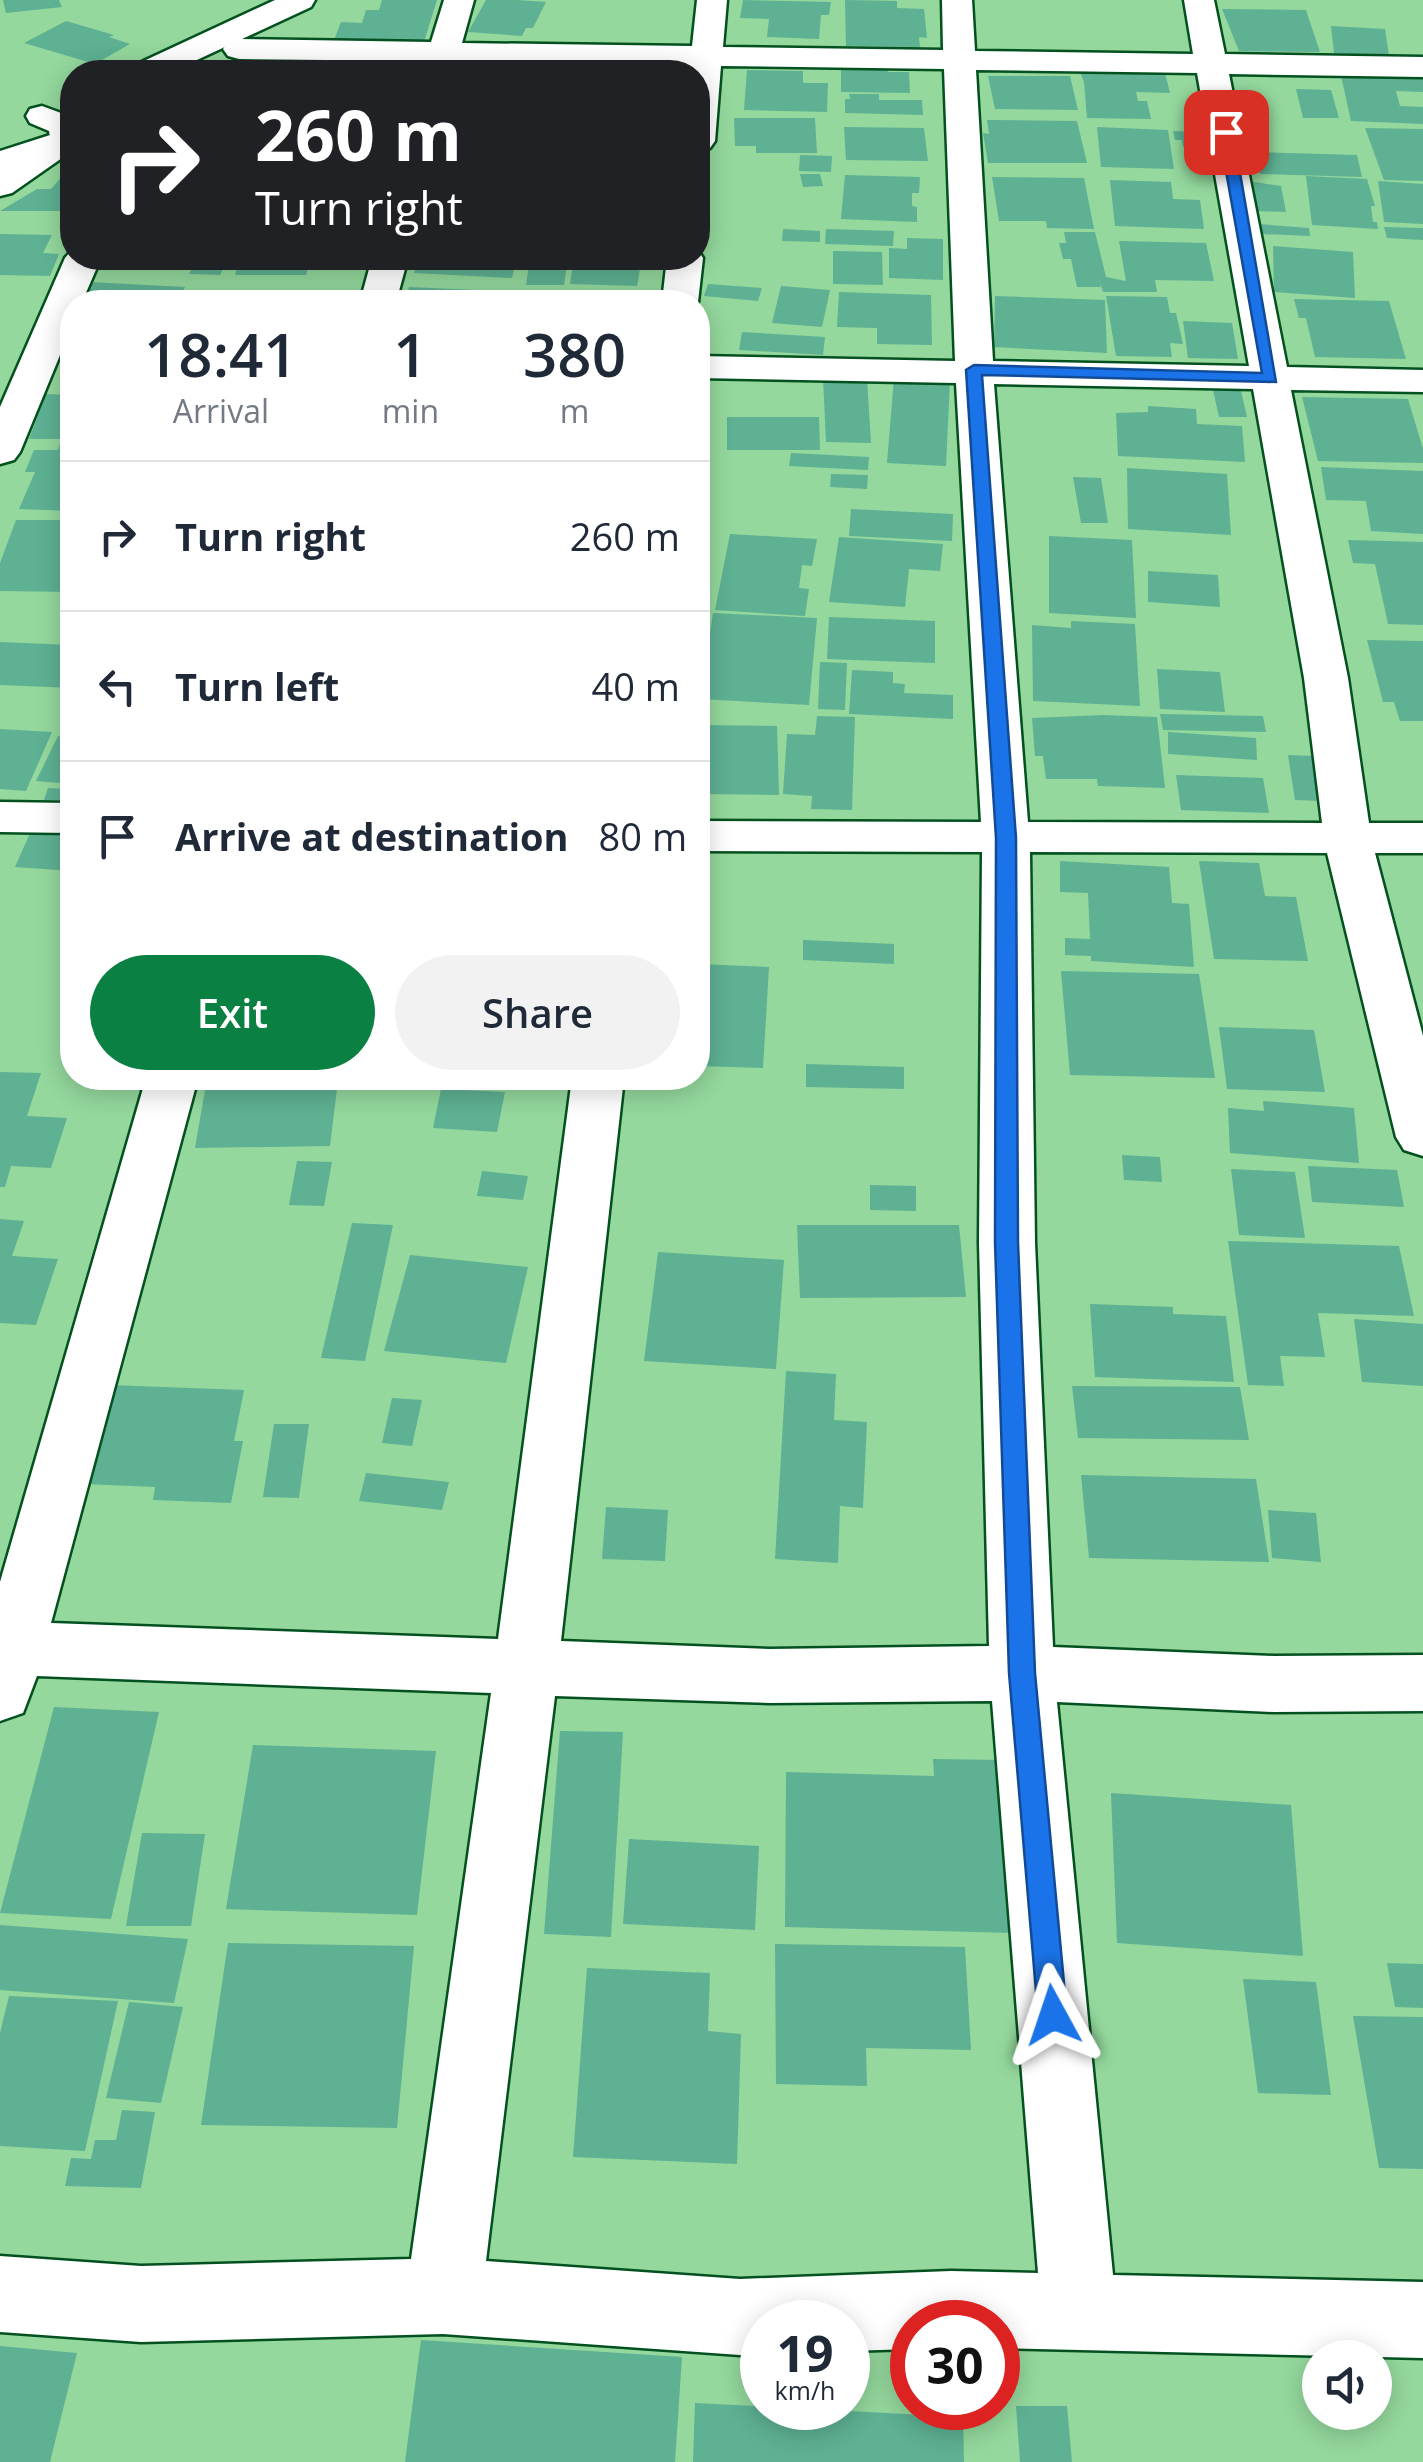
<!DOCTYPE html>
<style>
body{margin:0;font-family:"Open Sans",sans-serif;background:#f2f2f3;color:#1f2937;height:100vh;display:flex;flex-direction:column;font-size:38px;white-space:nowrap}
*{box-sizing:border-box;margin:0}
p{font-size:32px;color:#747a83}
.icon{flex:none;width:55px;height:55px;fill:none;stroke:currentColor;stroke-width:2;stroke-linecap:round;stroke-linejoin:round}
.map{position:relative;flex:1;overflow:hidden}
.details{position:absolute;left:60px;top:290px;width:650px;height:800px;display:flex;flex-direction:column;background:#fff;border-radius:40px;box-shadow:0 5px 25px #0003}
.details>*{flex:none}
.banner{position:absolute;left:60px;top:60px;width:650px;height:210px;border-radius:40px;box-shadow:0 5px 25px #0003;background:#202124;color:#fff;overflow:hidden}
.tools{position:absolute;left:1302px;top:2340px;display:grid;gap:20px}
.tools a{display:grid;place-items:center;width:90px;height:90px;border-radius:50%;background:#fff;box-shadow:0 5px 25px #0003;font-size:50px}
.speed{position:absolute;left:740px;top:2300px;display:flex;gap:20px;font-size:50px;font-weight:700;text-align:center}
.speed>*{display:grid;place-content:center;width:130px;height:130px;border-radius:50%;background:#fff;box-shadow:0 5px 25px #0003;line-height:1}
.speed small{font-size:25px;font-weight:400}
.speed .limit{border:15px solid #d22;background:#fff;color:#111}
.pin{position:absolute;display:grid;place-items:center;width:85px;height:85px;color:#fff;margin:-42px;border-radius:20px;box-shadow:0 5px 15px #0006}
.me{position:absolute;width:110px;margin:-55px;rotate:355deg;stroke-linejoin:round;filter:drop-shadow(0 0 8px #0008)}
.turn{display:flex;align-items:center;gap:35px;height:210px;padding:0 30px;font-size:45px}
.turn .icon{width:130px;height:130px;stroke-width:2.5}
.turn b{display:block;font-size:70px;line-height:85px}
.eta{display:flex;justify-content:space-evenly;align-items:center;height:170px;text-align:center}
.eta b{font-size:60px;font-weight:600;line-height:70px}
.primary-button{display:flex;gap:20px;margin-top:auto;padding:20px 30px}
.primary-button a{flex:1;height:115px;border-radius:60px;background:#0b8043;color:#fff;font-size:40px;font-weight:600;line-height:115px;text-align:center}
.primary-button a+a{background:#f2f2f3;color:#1f2937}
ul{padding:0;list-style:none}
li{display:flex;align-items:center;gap:30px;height:150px;padding:0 30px;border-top:2px solid #e0e1e3}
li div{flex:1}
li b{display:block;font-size:38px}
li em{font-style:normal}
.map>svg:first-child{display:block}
</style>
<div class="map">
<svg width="1423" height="2462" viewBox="0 0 1423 2462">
<rect width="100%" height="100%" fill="#94d89d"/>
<path fill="#5eb193" d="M3,0H59L62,7L6,13Z
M382,0H437L424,42L334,40L341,22L362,23L366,10H379Z
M486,0H517L546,2L533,28H526L522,36L468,32Z
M743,0L831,2L829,15H821L819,39L767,37L769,19L740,18Z
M845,0L897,1V8L924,9L927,38L919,37L920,47L846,46Z
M1222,9L1306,10L1320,52L1239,51Z
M66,21L114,35L109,37L130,44L95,64L24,43Z
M1331,26L1385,29L1389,56L1334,53Z
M247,50L289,55L283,72H209Z
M313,54L345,55L340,72H307Z
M348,64H404L402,72H346Z
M576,65L652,68L651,72H574Z
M841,65L888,66V72H909L910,93L841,92Z
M1078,67L1145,68L1146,73H1165L1170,93L1136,92L1138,101H1147L1151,119L1087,118L1084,82Z
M747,70L803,71V83H828L827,112L744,110Z
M1340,71L1423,74V92L1396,91L1400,106L1423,107V124L1351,121Z
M988,76H1070L1078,110L995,109Z
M1296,89L1331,90L1339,118H1303Z
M849,94H879V100H922L923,115L845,113V99H850Z
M734,118H815L817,153H756V146H735Z
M987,120L1077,121L1087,163H988L983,133L989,134Z
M844,127L924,128L928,161L846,160Z
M1097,127L1168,130L1174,169L1101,167Z
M1365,128L1423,129V181L1384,180Z
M1173,131L1203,132L1207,148L1183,147L1182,140H1175Z
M1256,152L1357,155L1362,177L1260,174Z
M800,155L832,156L831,172L799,171Z
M72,165V211H0L37,189H51Z
M800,174H820L823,186L803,187Z
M845,175L920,177L919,193H912V206L917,207V222L841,219Z
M1306,176L1367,179L1375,206H1371L1373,222H1377L1378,229L1312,225Z
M992,177L1084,178L1094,229L1047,228L1046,221H999Z
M1110,180L1171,182L1173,199L1200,200L1204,229L1115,226Z
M1248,181L1281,186L1286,212L1254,211Z
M1378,181L1423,184V224L1384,222Z
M1259,224L1309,228L1310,236L1261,234Z
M1384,227L1423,228V240L1387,238Z
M783,229L820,231V242L782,241Z
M826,229L894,231L893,246L825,244Z
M1064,232H1095L1106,277L1126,281L1119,241L1206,243L1214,281L1155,280L1157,292H1103L1098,276L1101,287H1077L1071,259H1063L1059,243H1066Z
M0,234L52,235L43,253L59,254L50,276L0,275Z
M907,238L943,239V280L889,278V248L907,249Z
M1273,246L1353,252L1355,298L1274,292Z
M833,251L882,252L883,285L833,284Z
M197,258H228L220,275L189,274Z
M240,258H311L306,275H235Z
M418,258H517L512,278L414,273Z
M530,258H568L564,285H526Z
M574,258H642L637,286L570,284Z
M90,282L185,287L178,302H79Z
M708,284L762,288L758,301L704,296Z
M781,286L830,290L822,327L772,323Z
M409,287L523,292L521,302H405Z
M839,292L931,295L932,345L877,344V328L837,327Z
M284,293L347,295L344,302H281Z
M995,296L1105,300L1107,353L994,347Z
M1106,296L1167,297L1170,313H1176L1183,344L1170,343L1172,357L1116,356Z
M1294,299L1389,301L1406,359L1315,357L1306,318H1299Z
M1183,321L1232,323L1238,359L1188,358Z
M742,332L825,337L823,355L739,350Z
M823,378L867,379L871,443L826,442Z
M894,378L950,381L946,466L887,463Z
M1211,381L1239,382L1247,417H1219Z
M46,394L72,395V439H29Z
M1302,397L1408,399L1423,449V463L1318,461Z
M1148,406L1196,409L1197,424L1242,426L1245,462L1118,456L1116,413L1148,412Z
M727,417H819L820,450H727Z
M60,443H72V511L19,509L35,472H25L34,450H58Z
M791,453L869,457L868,470L789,466Z
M1321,467L1423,471V534L1371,531L1366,501L1326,500Z
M1127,468L1227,474L1231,535L1128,529Z
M831,474L868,475L867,489L830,487Z
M1073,477L1101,478L1108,523H1081Z
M851,509L953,514L952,541L849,536Z
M16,520H72V592L0,591V563Z
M730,534L817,539L812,566L802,565L799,588L809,589L805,616L715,610Z
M1049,536L1132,540L1136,618L1049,613Z
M839,537L943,544L940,571L909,569L905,607L829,602Z
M1348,540L1423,542V625L1388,624L1375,564L1353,563Z
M1148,571L1218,575L1220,607L1148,602Z
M713,613L817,618L809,705L700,699Z
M829,617L935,621V663L827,659Z
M1071,621L1135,624L1140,706L1033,701L1032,625L1071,628Z
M1367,640L1423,641V721H1400L1394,702H1383Z
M0,642L72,645V688L0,685Z
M820,662L847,663L845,710L818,709Z
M1157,669L1220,672L1225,712L1160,709Z
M852,670L893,672V683L905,684L904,693L953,695V719L849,714Z
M1160,714L1263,716L1266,732L1163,730Z
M1103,715L1157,717L1165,788L1098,786L1097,779H1046L1043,756H1035L1032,718Z
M817,716L855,717L852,810L811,809L812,796L783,794L787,734L815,735Z
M698,725L777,726L779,795L699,794Z
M0,729L52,732L26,791L0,789Z
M1168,732L1256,738L1257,760L1168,754Z
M58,736L72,737V784L36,781Z
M1288,755L1315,756L1323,801L1295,800Z
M1176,775L1263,778L1269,813L1181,810Z
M48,788L72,789V801L44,800Z
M30,833L72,836V871L15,867Z
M1060,861L1169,867L1172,903L1189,904L1194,967L1091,961V956L1065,955V938L1090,939L1088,893L1060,892Z
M1199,861L1259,863L1265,896L1296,897L1308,961L1214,959Z
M803,940L894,944V964L803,960Z
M698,964L769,967L763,1068L698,1066Z
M1061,971L1199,974L1215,1078L1070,1075Z
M1219,1027L1314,1030L1325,1092L1227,1089Z
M806,1064L904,1067V1089L806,1087Z
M0,1072L41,1073L27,1116L67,1118L51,1168L11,1166L5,1187H0Z
M337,1089L330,1146L195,1148L205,1090Z
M441,1089L505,1092L497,1132L433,1128Z
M1263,1101L1354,1108L1359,1163L1230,1153L1228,1108L1264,1111Z
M1122,1155L1160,1157L1162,1182L1124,1180Z
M297,1161L332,1162L324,1206L289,1205Z
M1308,1166L1397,1170L1404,1207L1312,1202Z
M1231,1169L1295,1172L1305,1238L1239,1235Z
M482,1171L528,1176L523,1200L477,1196Z
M870,1185L916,1186V1211L870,1210Z
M0,1219L24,1221L12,1256L58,1259L36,1325L0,1323Z
M352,1223L393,1225L365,1361L321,1358Z
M797,1225H959L966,1297L800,1298Z
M1228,1241L1399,1246L1414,1316L1318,1313L1325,1357L1280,1356L1284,1386L1248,1385Z
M658,1252L784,1260L776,1369L644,1361Z
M410,1255L528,1267L506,1363L384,1351Z
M1090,1304L1173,1307V1314L1226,1316L1234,1382L1095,1377Z
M1354,1319L1423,1324V1386L1362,1382Z
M786,1371L836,1374L834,1420L867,1422L863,1508L840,1506L838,1563L775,1559Z
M109,1385L244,1390L234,1441H243L231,1503L153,1500L155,1487L84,1484Z
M1072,1386L1240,1387L1249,1440L1078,1438Z
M392,1398L422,1400L412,1446L382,1443Z
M274,1424H309L299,1498L263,1497Z
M366,1473L449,1482L442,1510L359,1501Z
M1081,1475L1256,1479L1269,1562L1089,1558Z
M606,1507L668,1510L665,1561L602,1559Z
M1268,1510L1316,1513L1321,1562L1272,1558Z
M54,1707L159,1712L111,1919L0,1913Z
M560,1731L623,1732L611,1937L544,1934Z
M253,1745L436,1751L417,1915L226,1909Z
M933,1759L1002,1760L1012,1933L785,1927L786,1772L934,1776Z
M1111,1793L1291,1805L1303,1956L1117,1943Z
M142,1833L205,1834L191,1926H126Z
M629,1839L759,1846L755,1930L623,1924Z
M0,1925L188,1939L174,2003L0,1990Z
M228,1943L414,1946L397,2128L201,2125Z
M775,1944L965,1947L971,2050L866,2048L867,2086L776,2084Z
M1387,1963L1423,1964V2008L1395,2007Z
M587,1968L710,1973L708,2031L741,2034L737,2164L573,2157Z
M1243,1979L1316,1982L1331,2095L1258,2093Z
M9,1996L118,2001L85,2151L0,2146V2033Z
M129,2002L183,2007L161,2103L106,2098Z
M1353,2016L1423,2017V2169L1379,2168Z
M122,2110L155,2112L141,2188L65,2186L71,2158L91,2159L95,2140H116Z
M421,2340L682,2357L675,2462H405Z
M0,2346L77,2353L50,2462H0Z
M695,2403L963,2417L964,2462H693Z
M1016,2406H1067L1072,2462H1020Z"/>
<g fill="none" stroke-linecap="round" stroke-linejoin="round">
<defs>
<path id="minor" d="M444,0H474L462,43L692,46L697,0H727L723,47L943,50L942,0H972L975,51L1193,54L1184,0H1214L1225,54L1423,57V77L1229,74L1287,367L1423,370V392L1291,390L1348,678L1369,823H1423V853H1375L1423,1036V1156L1404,1150L1396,1137L1327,853L1030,852L1035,1243L1053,1647L1274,1656L1423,1655V1711L1274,1712L1057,1702L1113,2275L1423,2282V2358L998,2348V2322H912V2349L848,2351V2322H762V2354L740,2355L443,2334L141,2342L0,2332V2256L141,2266L411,2259L491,1693L37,1676L23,1713L0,1721V1582L146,1078H198L51,1623L498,1639L572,1078H624L561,1641L770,1649L989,1646L979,1243L982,852L698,851V821L981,822L956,383L698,378V356L955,361L944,69L721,66L715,141L710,148L698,151V72H689L690,65L457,62L454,72H422L425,61L239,59L228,56L223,49L228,42L239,39L431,42ZM976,70L1197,73L1249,366L993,361ZM994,384L1253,389L1304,678L1322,823L1028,822ZM555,1696L770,1703L992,1701L1038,2273L951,2271L740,2279L486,2261Z
M72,250V258H101L82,302H72V326L20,452L14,460L0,464V407L65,258Z
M698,250L703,258L698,302H662L667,258H698Z
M372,258H408L396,302H360Z
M0,802L72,803V833L0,832Z"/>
<path id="tertiary" d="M42,106L72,117V151L12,193L0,196V170L50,137L49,131L30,123L26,116L30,109Z"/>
<path id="primary" d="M275,0H315L311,7L171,72H130L135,65Z
M72,128V149L0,172V151Z"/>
</defs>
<use href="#minor" stroke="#03511e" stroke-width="5"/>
<use href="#tertiary" stroke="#03511e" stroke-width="5"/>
<use href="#primary" stroke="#03511e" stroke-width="5"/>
<use href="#minor" fill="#fff" fill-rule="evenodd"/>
<use href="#tertiary" fill="#fff" fill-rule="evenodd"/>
<use href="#primary" fill="#fff" fill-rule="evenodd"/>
</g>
<path fill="#1a73e8" stroke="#114b97" stroke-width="2.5" d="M1226,128L1233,132L1276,382L982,375L1016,838L1018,1242L1035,1673L1067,2015L1063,2025L1053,2029L1042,2025L1038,2015L1009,1673L995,1242L996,838L966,370L974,365L1262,373L1219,132Z"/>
</svg>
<div class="tools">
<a><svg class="icon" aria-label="sound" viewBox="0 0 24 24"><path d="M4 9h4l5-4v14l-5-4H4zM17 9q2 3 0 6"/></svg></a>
</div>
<div class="speed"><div>19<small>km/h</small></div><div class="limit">30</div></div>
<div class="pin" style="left:1226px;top:132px;background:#d93025"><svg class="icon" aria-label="arrive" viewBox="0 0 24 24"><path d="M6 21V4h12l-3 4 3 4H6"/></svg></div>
<svg class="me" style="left:1053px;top:2015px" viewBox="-20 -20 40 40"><path d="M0-17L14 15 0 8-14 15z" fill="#1a73e8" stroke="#fff" stroke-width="4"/></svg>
<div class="banner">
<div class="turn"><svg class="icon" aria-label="right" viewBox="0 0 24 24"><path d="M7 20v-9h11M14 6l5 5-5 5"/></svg><div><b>260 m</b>Turn right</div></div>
</div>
<section class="details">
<div class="eta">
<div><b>18:41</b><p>Arrival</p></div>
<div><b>1</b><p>min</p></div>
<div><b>380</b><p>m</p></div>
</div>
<ul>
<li><svg class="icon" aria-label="right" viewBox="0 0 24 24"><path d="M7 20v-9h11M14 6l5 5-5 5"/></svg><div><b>Turn right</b></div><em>260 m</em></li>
<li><svg class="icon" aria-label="left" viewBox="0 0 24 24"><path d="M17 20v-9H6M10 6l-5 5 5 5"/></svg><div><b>Turn left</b></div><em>40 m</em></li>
<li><svg class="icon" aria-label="arrive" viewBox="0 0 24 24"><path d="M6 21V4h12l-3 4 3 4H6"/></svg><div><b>Arrive at destination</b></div><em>80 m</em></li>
</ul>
<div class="primary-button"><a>Exit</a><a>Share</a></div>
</section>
</div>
